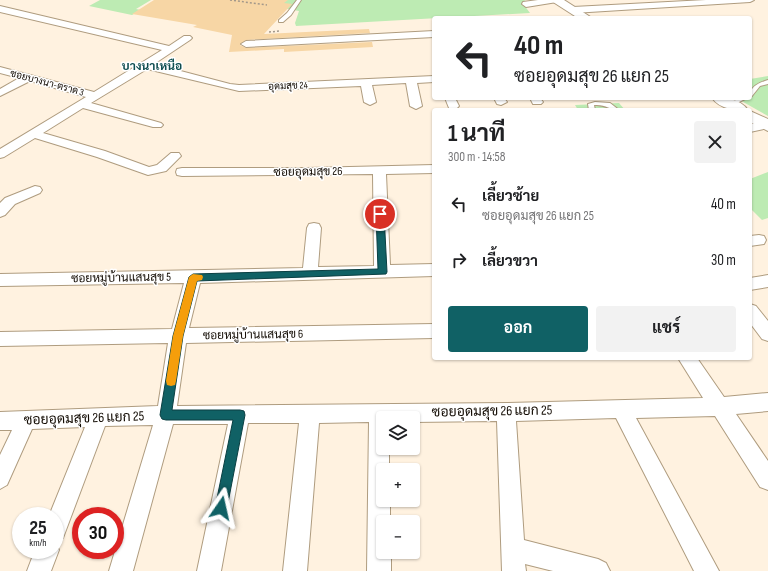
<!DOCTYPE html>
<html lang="th">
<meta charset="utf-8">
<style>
body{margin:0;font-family:"Sofia Sans Condensed",Sarabun,sans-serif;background:#f2f2f2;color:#202124;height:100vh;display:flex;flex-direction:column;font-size:15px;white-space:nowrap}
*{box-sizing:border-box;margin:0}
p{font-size:13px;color:#757577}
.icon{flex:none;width:22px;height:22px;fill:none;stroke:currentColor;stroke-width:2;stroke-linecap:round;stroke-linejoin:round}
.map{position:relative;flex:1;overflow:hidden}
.drawer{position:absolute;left:432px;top:108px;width:320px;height:252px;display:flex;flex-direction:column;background:#fff;border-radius:4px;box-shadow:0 1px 3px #0004}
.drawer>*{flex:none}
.banner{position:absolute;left:432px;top:16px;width:320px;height:84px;border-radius:4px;box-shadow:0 1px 3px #0004;background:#fff;color:#202124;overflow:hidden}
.buttons{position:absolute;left:376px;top:411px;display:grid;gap:8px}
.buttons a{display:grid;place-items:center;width:44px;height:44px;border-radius:4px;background:#fff;box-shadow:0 1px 3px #0004;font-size:20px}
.speed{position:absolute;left:12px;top:507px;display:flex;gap:8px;font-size:20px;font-weight:700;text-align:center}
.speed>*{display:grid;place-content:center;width:52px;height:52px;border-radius:50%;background:#fff;box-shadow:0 1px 3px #0004;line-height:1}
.speed small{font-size:10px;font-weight:400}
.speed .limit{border:6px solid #d22;background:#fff;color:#111}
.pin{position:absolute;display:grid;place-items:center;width:34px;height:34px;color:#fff;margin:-17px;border:2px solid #fff;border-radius:50%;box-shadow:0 1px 4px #0007}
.me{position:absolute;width:44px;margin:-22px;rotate:11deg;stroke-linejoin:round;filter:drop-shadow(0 0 3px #0008)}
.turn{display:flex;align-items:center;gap:14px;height:84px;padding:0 16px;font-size:18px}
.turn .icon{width:52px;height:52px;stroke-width:2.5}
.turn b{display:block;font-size:28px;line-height:34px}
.round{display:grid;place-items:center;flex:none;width:42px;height:42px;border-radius:4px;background:#f2f2f2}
.summary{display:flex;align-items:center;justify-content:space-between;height:68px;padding:0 16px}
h1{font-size:24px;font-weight:700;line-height:30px}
.cta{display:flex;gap:8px;margin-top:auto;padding:8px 16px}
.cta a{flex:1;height:46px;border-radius:4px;background:#106165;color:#fff;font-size:16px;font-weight:700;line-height:46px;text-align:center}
.cta a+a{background:#f2f2f2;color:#202124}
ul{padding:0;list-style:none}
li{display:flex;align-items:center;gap:12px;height:56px;padding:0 16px}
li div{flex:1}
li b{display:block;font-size:15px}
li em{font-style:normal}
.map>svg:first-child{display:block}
</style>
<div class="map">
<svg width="768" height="571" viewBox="0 0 768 571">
<rect width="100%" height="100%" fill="#fff2e0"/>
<path fill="#bdebb3" d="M100,0H151L136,9L141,10L132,15L89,6Z
M176,0H524L530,4L524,5L530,13L296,26L295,23L299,11L265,5Z
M768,76V116L736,98H750V79Z
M619,103L625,110H578L575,105Z
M768,172V218L762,220L750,208V179Z"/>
<path fill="#f7d6a5" d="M154,0H288L284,3L292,4L264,34L369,29L370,33L246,40L240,45L246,48L372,42L373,47L284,52V49L229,52L232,35L193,27L197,25L132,14Z"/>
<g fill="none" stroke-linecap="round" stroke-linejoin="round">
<defs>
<path id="lane" d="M297,0H301L291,15L283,22H279V20L287,13Z
M768,80V84L760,86L752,96L750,97C750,86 759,83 768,80Z
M740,98H747L733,105L728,104Z
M595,102L610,103L619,110C609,110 606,104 594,105L595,110H589L588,104Z"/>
<path id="street" d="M538,0H561L557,2L526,7L522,4L523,2Z
M706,0H754L750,2L573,13L569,10L573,7Z
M0,6L169,46L184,36H190L192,38L190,40L154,64L230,84L239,85L434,76V82L417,83L422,106L416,109L410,106L406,83L372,85L376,102L370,105L364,102L361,86L239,91L147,69L91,103L161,123L163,125L161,127H153L83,108L43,133L105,151L149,167L157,165L171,153H179L181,156L166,171L148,175L97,157L35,138L4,157L0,158V149L86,97L30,81L0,96V89L19,78L0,73V67L94,92L162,50L0,12Z
M434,31V37L246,47L241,44L246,41Z
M445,98H455L459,106L457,108H449Z
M494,98H504L507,102L501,105L497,104Z
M530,98H540L543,102L541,104H533Z
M766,122H768V128L750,132V124Z
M434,165V173L386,174L390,265L434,264V276L200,283L189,328L434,324V338L186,343L177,406L506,403L703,398L678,358H697L724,397L768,393V411L736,414L768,461V490L760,487L715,416L636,418L719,571H694L616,418L516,421L524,540L598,559L606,563L610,571H553L525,564L526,571H502L497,421L413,422V418H383V448H389V470H383V500H390V522H383V552H391V571H367L369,422L319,423L307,571H283L299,423H248L221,571H197L228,424H173L133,571H109L153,425L105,426L63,538L55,541V516H49L85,427L32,429L7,485L0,489V455L12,430H0V412L158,406L168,343L0,346V332L172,329L184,283L0,286V274L303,268L307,228L309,224L314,223L319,224L321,228L318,267L374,266L373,174L182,176L177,175L176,172L177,169L182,168H307Z
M35,186L40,187L42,190L40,193L15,204L5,215L0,217V203L5,198Z
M759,235L764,236L766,240L764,244L750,246V236Z
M768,275V287L750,290V278Z
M750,304L756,306L768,321V341L762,339L750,323Z
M55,542L59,550L51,571H27L35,550H55Z"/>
<path id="secondary" d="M550,0H564L592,18H578Z
M712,98C726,98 739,98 748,110C735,110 721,110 712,98Z
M750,111L768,119V131L750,122Z"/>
</defs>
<use href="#lane" stroke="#af9c7f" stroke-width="2"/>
<use href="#street" stroke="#af9c7f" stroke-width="2"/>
<use href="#secondary" stroke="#af9c7f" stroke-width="2"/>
<path stroke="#a3988a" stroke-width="1.5" stroke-dasharray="2 2" stroke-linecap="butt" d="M230,0L267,5
M541,18L565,17
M269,32L280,31"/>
<use href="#lane" fill="#fff" fill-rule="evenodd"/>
<use href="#street" fill="#fff" fill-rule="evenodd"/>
<use href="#secondary" fill="#fff" fill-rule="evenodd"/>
</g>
<path fill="#106165" stroke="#0a3f42" d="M380,211L384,214L387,272L386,274L197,281L183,336L172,410H240L244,411L245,415L227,508L226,513L221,515L217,513L215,508L233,420H166L162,419L160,415L173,336L189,277L193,274L378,269L376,214Z"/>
<path fill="#f59e0b" d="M193,274L202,275L203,277L202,280L197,281L183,336L176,381L175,385L171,386L167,385L166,381L173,336L189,277Z"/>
<g text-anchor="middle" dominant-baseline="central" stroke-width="3" stroke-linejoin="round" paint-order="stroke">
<g font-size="10" fill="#120b03" stroke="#fff">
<text transform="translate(47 83) rotate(15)">ซอยบางนา-ตราด 3</text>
<text transform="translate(288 86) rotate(-2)">อุดมสุข 24</text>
</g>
<g font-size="12" font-weight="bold" fill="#0e4d50" stroke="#fff">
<text x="152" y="66">บางนาเหนือ</text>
</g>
<g font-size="12" fill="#120b03" stroke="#fff">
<text transform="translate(308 172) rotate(-1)">ซอยอุดมสุข 26</text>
<text transform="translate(121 278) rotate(-1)">ซอยหมู่บ้านแสนสุข 5</text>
<text transform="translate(253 335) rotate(-1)">ซอยหมู่บ้านแสนสุข 6</text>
</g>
<g font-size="14" fill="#120b03" stroke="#fff">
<text transform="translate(492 411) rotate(-1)">ซอยอุดมสุข 26 แยก 25</text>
<text transform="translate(84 418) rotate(-2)">ซอยอุดมสุข 26 แยก 25</text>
</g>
</g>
</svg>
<div class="buttons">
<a><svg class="icon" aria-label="layers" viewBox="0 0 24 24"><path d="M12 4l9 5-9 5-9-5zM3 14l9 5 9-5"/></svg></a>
<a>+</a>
<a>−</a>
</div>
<div class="speed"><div>25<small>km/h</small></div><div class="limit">30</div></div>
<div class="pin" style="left:380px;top:214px;background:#d93025"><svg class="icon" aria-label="arrive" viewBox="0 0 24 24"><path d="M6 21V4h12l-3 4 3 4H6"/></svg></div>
<svg class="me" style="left:221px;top:508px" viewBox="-20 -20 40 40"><path d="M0-17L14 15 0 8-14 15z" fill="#106165" stroke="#fff" stroke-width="4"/></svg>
<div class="banner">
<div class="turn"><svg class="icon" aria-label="left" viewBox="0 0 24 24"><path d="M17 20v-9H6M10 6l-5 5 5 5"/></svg><div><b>40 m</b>ซอยอุดมสุข 26 แยก 25</div></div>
</div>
<section class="drawer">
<div class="summary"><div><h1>1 นาที</h1><p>300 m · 14:58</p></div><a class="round"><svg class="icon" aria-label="close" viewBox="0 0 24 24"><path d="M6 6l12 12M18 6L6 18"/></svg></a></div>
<ul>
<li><svg class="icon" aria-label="left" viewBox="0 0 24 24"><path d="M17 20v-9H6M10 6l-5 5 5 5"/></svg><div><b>เลี้ยวซ้าย</b><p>ซอยอุดมสุข 26 แยก 25</p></div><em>40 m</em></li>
<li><svg class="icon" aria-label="right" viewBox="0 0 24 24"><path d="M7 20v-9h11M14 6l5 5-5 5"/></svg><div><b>เลี้ยวขวา</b></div><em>30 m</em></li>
</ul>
<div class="cta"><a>ออก</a><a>แชร์</a></div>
</section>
</div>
